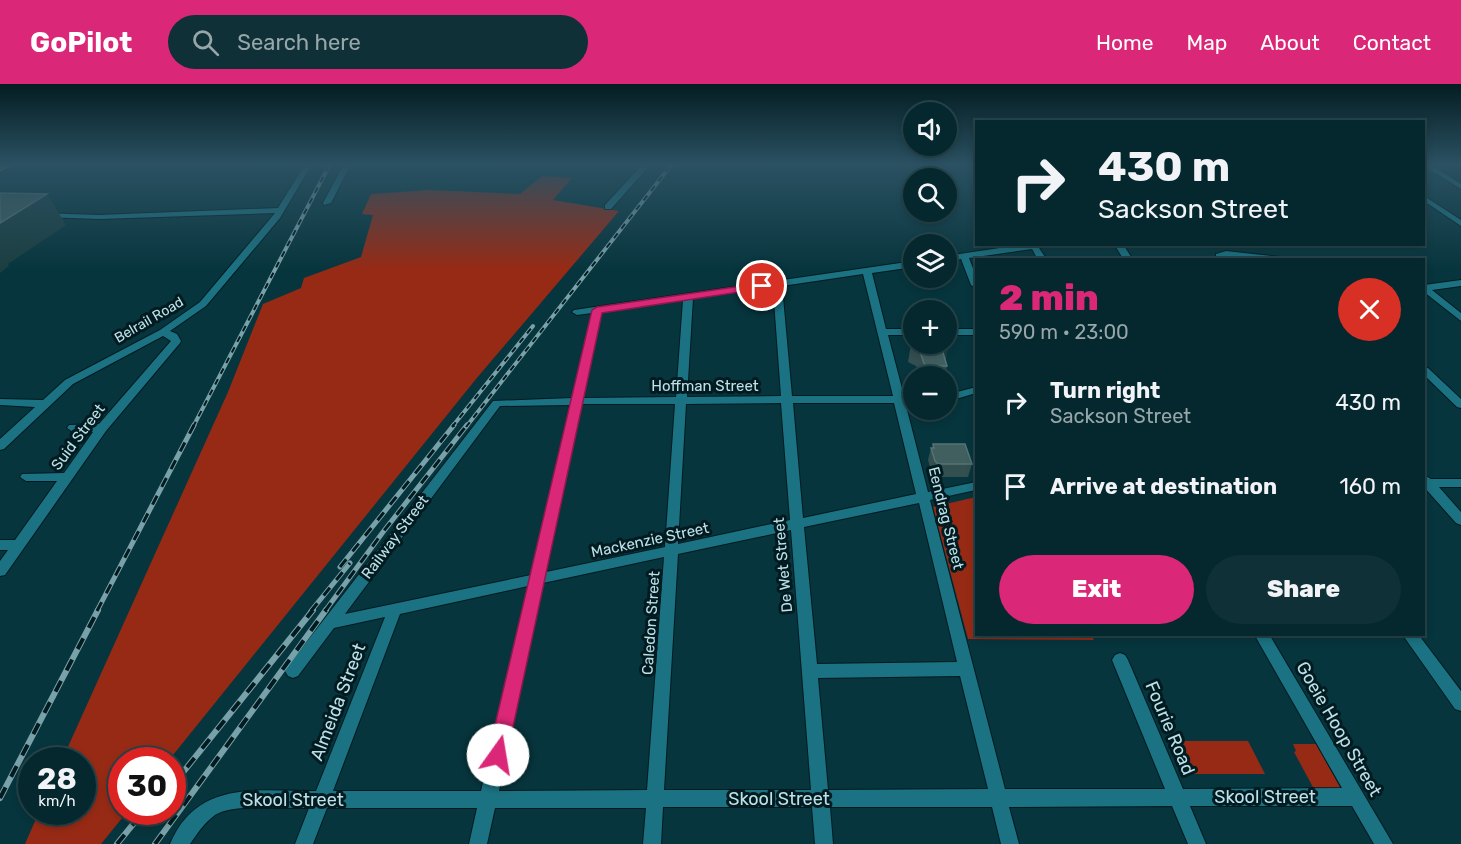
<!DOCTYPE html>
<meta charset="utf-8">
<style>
body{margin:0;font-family:Rubik,sans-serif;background:#0e3036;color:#f1f3f6;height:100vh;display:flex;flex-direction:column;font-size:22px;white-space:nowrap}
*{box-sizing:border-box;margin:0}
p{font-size:20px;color:#97a6aa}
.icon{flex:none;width:33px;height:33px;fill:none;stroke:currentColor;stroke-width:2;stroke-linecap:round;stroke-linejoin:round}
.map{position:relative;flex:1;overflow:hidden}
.side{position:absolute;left:975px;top:174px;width:450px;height:378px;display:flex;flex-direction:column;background:#05282e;border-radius:0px;box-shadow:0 3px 9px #0003,0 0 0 2px #26444a}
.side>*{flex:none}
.guide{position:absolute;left:975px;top:36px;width:450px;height:126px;border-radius:0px;box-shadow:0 3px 9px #0003,0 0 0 2px #26444a;background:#05282e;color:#f1f3f6;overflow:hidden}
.tools{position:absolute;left:903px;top:18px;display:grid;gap:12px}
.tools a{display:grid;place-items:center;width:54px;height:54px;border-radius:50%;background:#05282e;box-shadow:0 3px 9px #0003,0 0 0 2px #26444a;font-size:30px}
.speed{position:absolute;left:18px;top:663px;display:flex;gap:12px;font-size:30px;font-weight:700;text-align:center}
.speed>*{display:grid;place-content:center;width:78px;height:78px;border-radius:50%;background:#05282e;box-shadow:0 3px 9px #0003,0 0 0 2px #26444a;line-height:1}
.speed small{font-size:15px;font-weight:400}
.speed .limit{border:9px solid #d22;background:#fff;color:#111}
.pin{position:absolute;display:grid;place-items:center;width:51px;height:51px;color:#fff;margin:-26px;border:3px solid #fff;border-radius:50%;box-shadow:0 2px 6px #0007}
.me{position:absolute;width:66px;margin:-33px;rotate:13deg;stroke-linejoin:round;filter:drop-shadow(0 0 4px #0008)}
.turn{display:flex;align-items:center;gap:21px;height:126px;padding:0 24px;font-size:27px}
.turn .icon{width:78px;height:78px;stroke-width:2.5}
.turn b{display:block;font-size:42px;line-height:51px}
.round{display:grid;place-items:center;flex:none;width:63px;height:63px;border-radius:32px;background:#0e3036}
.overview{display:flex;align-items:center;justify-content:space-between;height:102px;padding:0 24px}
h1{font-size:36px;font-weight:800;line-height:45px;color:#db2777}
.cta{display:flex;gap:12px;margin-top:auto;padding:12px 24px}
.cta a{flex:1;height:69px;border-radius:36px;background:#db2777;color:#fff;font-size:24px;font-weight:800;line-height:69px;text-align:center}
.cta a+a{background:#0e3036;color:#f1f3f6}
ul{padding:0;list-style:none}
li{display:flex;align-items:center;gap:18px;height:84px;padding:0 24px}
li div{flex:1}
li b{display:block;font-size:22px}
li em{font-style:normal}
header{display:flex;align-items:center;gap:36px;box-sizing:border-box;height:84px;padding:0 30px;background:#db2777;color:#fff}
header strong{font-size:28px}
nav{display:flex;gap:33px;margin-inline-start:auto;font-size:21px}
.search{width:420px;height:54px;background:#0e3036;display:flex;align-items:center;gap:15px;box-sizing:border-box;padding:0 21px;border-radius:33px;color:#97a6aa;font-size:22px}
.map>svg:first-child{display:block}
</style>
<header>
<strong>GoPilot</strong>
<div class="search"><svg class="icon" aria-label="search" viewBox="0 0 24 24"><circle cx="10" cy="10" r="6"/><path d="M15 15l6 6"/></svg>Search here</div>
<nav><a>Home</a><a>Map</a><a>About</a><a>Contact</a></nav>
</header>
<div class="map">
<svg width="1461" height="760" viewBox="0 0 1461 760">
<rect width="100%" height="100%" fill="#07353d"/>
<path fill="#972a15" d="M542,92L572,94L553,116L619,127L476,295L169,676H122V728H127L101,760H25L39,728H82V676H62L228,308L263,220L301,204L304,194L361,173L373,131L362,130L371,110L429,106L520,110Z
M976,413V550H1091L1094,556L968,555L933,423Z
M1180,657H1248L1265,690H1194Z
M1293,660H1316L1341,705H1314L1294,668L1296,667Z"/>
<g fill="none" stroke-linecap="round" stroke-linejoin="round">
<defs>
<path id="minor" d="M305,80H312L280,134L206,222L170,247L177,250L181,257L180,259L106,347L5,491L0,492V477L8,466H0V456H15L57,397H26L20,393L22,390L64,389L93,348H73L67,344L69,341L99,340L171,257L163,252L73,300L4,365L0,366V355L35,323L0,321V315L43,316L65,296L160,246L200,218L275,129L99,135L43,133H40V129L99,131L278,124Z
M344,80H351L331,119L324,121L323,119Z
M643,80H651L611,125H605V121Z
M1424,80H1430L1461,100V105L1424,82Z
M1424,112L1461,136V142L1424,117Z
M1027,160H1052L1039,164L1047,176H1038L1032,165L969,174L976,192V204L971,201L961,175L946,178V172Z
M1114,160H1123L1133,176H1124Z
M1226,167L1280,173L1284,176H1252L1226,173H1224L1225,176H1216V170Z
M914,177V183L872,189L886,245H914V251H888L904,312H914V318H905L928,408L976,398V406L930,416L1005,705H1165L1112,576L1115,571L1120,569L1125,571L1128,576L1183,705L1342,704L1254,550H1269L1393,760H1374L1352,722H1190L1206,760H1188L1172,722L1009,723L1019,760H1001L992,723H830L833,760H815L812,723H663L661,760H643L646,724H495L487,760H469L477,724H327L313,760H295L309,724C286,725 233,719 215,731C204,739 197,750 190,760H170C197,695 259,707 316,707L385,533L334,544L298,592L293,594L288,592L285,587L288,582L493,317L572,314L592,229L577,231L572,228L574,226ZM863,190L893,312H792L782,202ZM773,203L781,312L687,313L693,214ZM683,216L676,313L583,314L601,227ZM781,319L790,436L678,460L686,320ZM793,319H894L916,410L803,434ZM581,320H675L665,463L546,488ZM570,321L531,491L345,530L500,322ZM919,419L957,578L817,580L804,443ZM791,446L811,706H664L678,470ZM664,473L647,706L499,707L543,499ZM528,502L481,707H333L400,530ZM960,592L988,705L828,706L818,594Z
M1461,196V202L1432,206L1461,229V237L1424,208V201Z
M946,245H976V251H946Z
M1424,283L1428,284L1461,315V324L1457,323L1424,291Z
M976,303V309L946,318V311Z
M1424,391L1431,395H1461V403H1439L1461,428V441L1456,439L1424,403Z
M1402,550H1418L1461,607V627L1455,625Z"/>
<path id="major" d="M3,80H16L0,88V81Z"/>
</defs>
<use href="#minor" stroke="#021b20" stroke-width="2"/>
<use href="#major" stroke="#021b20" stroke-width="3"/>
<use href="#minor" fill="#1b7282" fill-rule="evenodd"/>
<use href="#major" fill="#7d8c3e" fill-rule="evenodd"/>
<defs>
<path id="rail-far2" d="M193,343L330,80
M452,343L533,242
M466,343L672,80"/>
<path id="rail-far1" d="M340,483L454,341
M97,527L194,341
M311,527L350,479
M325,527L383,448L467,341"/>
<path id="rail" d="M172,702L313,526
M0,714L98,526
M117,760L143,728
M155,760L326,526"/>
</defs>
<use href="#rail-far2" stroke="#79a1a9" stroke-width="4"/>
<use href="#rail-far1" stroke="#79a1a9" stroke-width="5"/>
<use href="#rail" stroke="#79a1a9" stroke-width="6"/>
<use href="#rail-far2" stroke="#021b20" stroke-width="2" stroke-dasharray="6" stroke-linecap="butt"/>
<use href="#rail-far1" stroke="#021b20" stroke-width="3" stroke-dasharray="10" stroke-linecap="butt"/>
<use href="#rail" stroke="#021b20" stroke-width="4" stroke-dasharray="12" stroke-linecap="butt"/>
</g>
<path fill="#334f4f" d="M913,248L914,260L945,276L947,282L945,292H920L916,282L908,278Z
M933,360L972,380L968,393H935L932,390L928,376L931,364H932Z"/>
<path fill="#1b3e41" d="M47,110L66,141L8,180L9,182L0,189V139Z
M949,260L946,276L942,265Z"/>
<path fill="#425f5f" stroke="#557375" stroke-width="1.5" d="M0,109L47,110L0,139Z
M946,252L949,260L942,265L947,282H925L919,265L911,261L914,259L946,260Z
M933,360H965L972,380H938L935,377L931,364H934Z"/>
<linearGradient id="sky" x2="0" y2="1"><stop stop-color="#041d22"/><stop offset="0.43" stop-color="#2b5162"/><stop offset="1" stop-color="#2b5162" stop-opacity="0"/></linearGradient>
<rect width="1461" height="186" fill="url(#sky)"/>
<path fill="#db2777" stroke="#8e194d" stroke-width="1.5" d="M762,199L767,202L766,204L602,229L507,671L504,677L498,680L491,677L488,671L592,226L597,223Z"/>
<g text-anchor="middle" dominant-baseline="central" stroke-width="6" stroke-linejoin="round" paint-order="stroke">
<g font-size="14" fill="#bce1e9" stroke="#021b20">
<text transform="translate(149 236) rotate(-30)">Belrail Road</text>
</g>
<g font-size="15" fill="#bce1e9" stroke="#021b20">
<text x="705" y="302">Hoffman Street</text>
<text transform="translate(78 353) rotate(-53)">Suid Street</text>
<text transform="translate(946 434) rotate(76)">Eendrag Street</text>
<text transform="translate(395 453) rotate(-53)">Railway Street</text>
<text transform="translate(650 456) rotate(-12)">Mackenzie Street</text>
<text transform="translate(783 481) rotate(-95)">De Wet Street</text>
<text transform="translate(651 539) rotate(-86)">Caledon Street</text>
</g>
<g font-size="18" fill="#bce1e9" stroke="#021b20">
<text transform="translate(338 618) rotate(-69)">Almeida Street</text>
<text transform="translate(1170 644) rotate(67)">Fourie Road</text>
<text transform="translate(1339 645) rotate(60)">Goeie Hoop Street</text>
<text x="1265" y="713">Skool Street</text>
<text x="779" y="715">Skool Street</text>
<text x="293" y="716">Skool Street</text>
</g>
</g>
</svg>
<div class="tools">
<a><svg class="icon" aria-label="sound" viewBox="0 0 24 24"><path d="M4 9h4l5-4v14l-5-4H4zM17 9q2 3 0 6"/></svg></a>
<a><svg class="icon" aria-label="search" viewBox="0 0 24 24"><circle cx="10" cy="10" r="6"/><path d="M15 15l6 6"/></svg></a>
<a><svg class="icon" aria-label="layers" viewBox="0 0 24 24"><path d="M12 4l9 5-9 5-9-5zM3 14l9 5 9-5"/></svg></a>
<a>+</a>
<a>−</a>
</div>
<div class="speed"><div>28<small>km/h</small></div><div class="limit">30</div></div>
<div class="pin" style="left:762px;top:202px;background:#d93025"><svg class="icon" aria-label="arrive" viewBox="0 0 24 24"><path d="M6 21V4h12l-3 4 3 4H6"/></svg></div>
<svg class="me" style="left:498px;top:671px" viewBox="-20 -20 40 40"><circle r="19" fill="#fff"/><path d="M0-13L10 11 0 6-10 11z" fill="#db2777"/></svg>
<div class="guide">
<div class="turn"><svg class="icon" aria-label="right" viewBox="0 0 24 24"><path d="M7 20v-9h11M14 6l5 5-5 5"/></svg><div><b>430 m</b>Sackson Street</div></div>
</div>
<section class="side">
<div class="overview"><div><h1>2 min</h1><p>590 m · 23:00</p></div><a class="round" style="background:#d93025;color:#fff"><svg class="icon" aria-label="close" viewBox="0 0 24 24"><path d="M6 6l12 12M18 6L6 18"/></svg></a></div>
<ul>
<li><svg class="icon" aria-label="right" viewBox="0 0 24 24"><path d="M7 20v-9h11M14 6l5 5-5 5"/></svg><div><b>Turn right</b><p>Sackson Street</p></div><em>430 m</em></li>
<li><svg class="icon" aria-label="arrive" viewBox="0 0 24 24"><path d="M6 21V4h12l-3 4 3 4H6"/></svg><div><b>Arrive at destination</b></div><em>160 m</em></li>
</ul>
<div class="cta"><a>Exit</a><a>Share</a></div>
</section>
</div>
